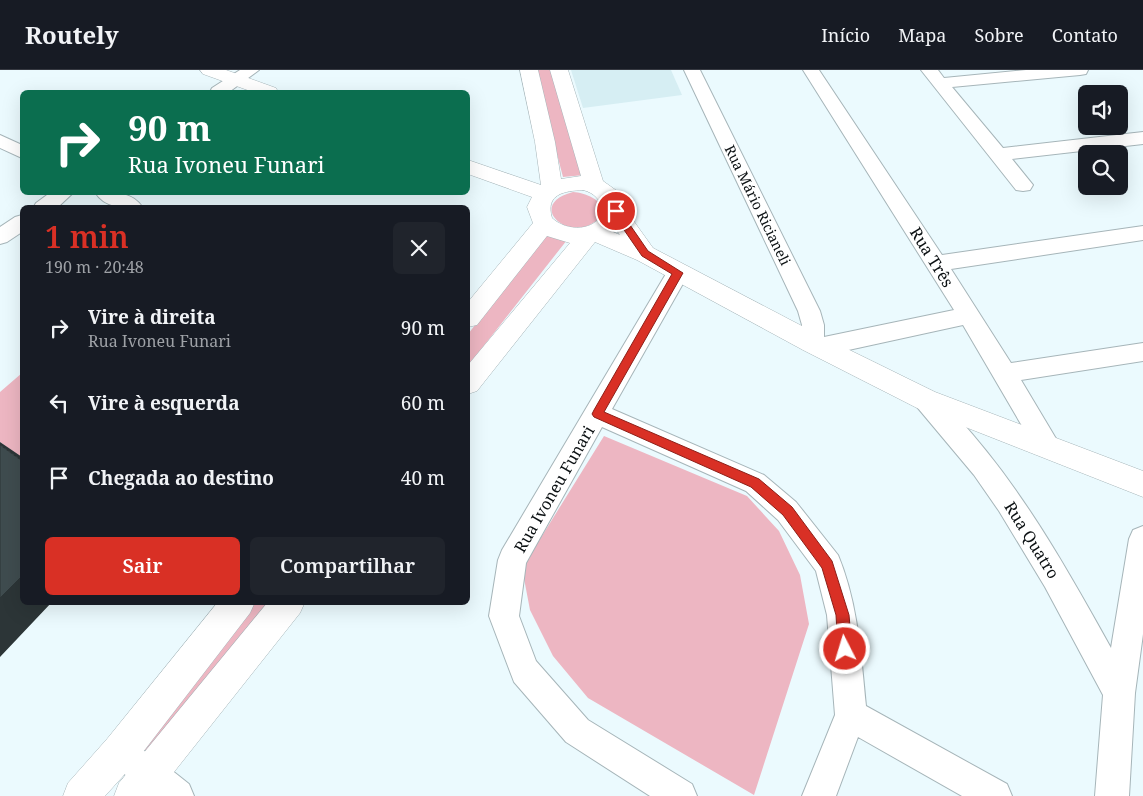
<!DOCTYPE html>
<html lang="pt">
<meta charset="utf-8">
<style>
body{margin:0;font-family:"Noto Serif",serif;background:#20242c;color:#f1f3f6;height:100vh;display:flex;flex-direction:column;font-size:19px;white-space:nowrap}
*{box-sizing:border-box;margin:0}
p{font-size:16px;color:#9ea1a6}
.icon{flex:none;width:28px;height:28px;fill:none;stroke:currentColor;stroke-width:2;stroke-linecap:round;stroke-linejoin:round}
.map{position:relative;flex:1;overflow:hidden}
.panel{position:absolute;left:20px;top:135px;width:450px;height:400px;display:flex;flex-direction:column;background:#171b24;border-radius:8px;box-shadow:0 5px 20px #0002}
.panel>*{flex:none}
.banner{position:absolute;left:20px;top:20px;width:450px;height:105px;border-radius:8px;box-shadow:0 5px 20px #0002;background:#0b6e4f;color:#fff;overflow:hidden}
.controls{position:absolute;left:1078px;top:15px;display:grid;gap:10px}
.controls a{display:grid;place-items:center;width:50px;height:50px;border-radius:8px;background:#171b24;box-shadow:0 5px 20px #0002;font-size:25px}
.pin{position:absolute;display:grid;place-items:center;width:42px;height:42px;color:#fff;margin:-21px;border:2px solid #fff;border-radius:50%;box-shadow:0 1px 5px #0007}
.me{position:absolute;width:55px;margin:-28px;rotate:355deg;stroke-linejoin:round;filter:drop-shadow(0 0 4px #0008)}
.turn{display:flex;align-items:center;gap:18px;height:105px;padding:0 25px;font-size:22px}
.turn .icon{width:65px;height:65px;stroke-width:2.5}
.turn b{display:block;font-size:35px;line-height:42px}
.round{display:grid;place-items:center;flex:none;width:52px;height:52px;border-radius:8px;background:#20242c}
.summary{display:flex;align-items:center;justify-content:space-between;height:85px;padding:0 25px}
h1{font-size:30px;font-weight:600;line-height:38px;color:#d93025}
.cta{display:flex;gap:10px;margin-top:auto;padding:10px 25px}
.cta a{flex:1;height:58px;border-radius:8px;background:#d93025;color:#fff;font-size:20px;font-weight:600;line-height:58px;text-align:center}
.cta a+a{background:#20242c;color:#f1f3f6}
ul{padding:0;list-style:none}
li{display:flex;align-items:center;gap:15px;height:75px;padding:0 25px}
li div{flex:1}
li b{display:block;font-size:19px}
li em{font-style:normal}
header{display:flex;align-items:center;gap:30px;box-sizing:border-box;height:70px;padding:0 25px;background:#171b24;border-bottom:1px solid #363941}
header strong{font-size:24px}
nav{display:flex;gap:28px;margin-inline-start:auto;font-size:18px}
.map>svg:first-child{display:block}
</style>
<header>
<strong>Routely</strong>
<nav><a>Início</a><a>Mapa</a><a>Sobre</a><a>Contato</a></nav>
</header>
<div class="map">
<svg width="1143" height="726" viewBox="0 0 1143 726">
<rect width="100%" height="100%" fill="#ebfafe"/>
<path fill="#d6eef3" d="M571,0H671L682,25L583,38Z"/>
<path fill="#edb6c2" d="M535,0H554L584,105L563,107Z
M573,122C590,123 618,138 593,153C565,171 527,134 573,122Z
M549,162L567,170L468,296V264Z
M22,303V388L0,372V322Z
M604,366L747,426L779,461L800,505L809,554L754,725L588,628L553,586L530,540L522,498Z
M251,533H280L151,696L134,678Z"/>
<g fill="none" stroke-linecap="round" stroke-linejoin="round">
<defs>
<path id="minor" d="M240,0H259L229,22H210L212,18Z
M684,0H700L820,241L824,255V267L954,240L803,0H819L942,185L1143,156V170L951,199L1011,293L1143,273V291L1021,310L1061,377L1057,385L1048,388L1039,385L963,255L821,286L804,279L801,273L802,255L798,241Z
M921,0H938L944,8L1026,0H1088L1086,4L1080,5L952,17L1003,78L1143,62V74L1012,89L1033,115L1030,120L1023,121L1016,120Z
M0,65L22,75V88L0,78Z
M51,122H74L57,138H33L36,133Z
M95,122C111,122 133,121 143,138C126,138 105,139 95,122Z
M22,145V162L7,172L0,174V157L15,147Z
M678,195L686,197L689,203L612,339L764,405L796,432L838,485C858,533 861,585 866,636L1007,714L1012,726H962L858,667L836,726H802L835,645L827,545L816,501L778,450L746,421L602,357L526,493L519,546L536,591L588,650L692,714L697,726H650L566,672L514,612L489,546L498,490L502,480L670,197Z
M926,320C939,324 948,337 957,347C1020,415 1066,497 1111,578L1129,469L1133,460L1143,456V564L1135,623L1129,726H1095L1103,625L1045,517L999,441L974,405L917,337L914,330L917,323Z
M138,679L150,683L189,714L194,726H151L126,707L122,695L126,683Z"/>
<path id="secondary" d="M200,0H226L276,18L278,22H253L203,4Z
M520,0H538L555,72L561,109L581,106L550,0H568L603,111L617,121L625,139L653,178L821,266L935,322L1143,401V427L917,338L803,280L637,190L595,172L477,321L468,324V295L570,173L547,166L477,255L468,257V232L533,153L527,137L532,127L468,104V90L541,115L535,72ZM583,120C595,123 600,130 604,141C595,162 567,162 552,148C545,124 564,121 583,120ZM616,159L620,165L613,162Z
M218,532H255L250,543L133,695L105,726H63L68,713L107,669Z
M268,532H305L300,543L155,726H114L119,713Z"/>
</defs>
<use href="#minor" stroke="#a6b5b9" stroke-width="2"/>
<use href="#secondary" stroke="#a6b5b9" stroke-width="1"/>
<use href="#minor" fill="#fff" fill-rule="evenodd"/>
<use href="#secondary" fill="#fff" fill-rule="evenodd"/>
</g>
<path fill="#2c3537" d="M0,372L22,387V391L0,375Z
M22,506V532H52L0,587V528Z"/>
<path fill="#3f4c4f" stroke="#2c3537" d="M0,375L22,391V506L0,528Z"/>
<path fill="#d93025" stroke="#8d1f18" d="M616,138L619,139L648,181L683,203L604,342L759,409L792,437L832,491L849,545L852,579L850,583L845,585L840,583L838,579L836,545L822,498L783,445L751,417L594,347L592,344L594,340L672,204L642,186L611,141Z"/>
<g text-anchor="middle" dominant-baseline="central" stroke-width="5" stroke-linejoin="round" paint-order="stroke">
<g font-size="14" fill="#0c1113" stroke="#fff">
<text transform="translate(758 135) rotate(64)">Rua Mário Ricianeli</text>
</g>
<g font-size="16" fill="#0c1113" stroke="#fff">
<text transform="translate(932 187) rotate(58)">Rua Três</text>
<text transform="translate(554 419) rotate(-60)">Rua Ivoneu Funari</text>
<text transform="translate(1032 470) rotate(58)">Rua Quatro</text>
</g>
</g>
</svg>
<div class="controls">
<a><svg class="icon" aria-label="sound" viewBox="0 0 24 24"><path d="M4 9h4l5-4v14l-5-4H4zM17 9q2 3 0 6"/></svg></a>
<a><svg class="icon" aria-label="search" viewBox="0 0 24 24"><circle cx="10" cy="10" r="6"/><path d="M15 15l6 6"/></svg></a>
</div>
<div class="pin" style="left:616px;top:141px;background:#d93025"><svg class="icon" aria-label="arrive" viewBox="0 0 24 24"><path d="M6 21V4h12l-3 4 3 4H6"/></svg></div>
<svg class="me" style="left:845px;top:579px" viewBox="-20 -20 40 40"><circle r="17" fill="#d93025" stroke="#fff" stroke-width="3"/><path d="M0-11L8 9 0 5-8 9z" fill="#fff"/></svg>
<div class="banner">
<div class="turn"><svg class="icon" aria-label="right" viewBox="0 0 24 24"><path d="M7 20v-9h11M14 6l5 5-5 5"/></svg><div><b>90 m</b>Rua Ivoneu Funari</div></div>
</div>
<section class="panel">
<div class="summary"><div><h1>1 min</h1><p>190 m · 20:48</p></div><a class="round"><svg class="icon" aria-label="close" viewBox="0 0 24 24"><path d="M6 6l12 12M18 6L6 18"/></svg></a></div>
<ul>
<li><svg class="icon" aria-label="right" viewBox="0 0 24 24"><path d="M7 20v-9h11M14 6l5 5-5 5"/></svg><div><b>Vire à direita</b><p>Rua Ivoneu Funari</p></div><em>90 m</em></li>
<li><svg class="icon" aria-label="left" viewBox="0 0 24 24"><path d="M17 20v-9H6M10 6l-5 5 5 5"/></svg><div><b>Vire à esquerda</b></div><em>60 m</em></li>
<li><svg class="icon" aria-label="arrive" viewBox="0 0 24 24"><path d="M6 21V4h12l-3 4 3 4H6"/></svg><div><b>Chegada ao destino</b></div><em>40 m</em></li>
</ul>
<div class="cta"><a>Sair</a><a>Compartilhar</a></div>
</section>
</div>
